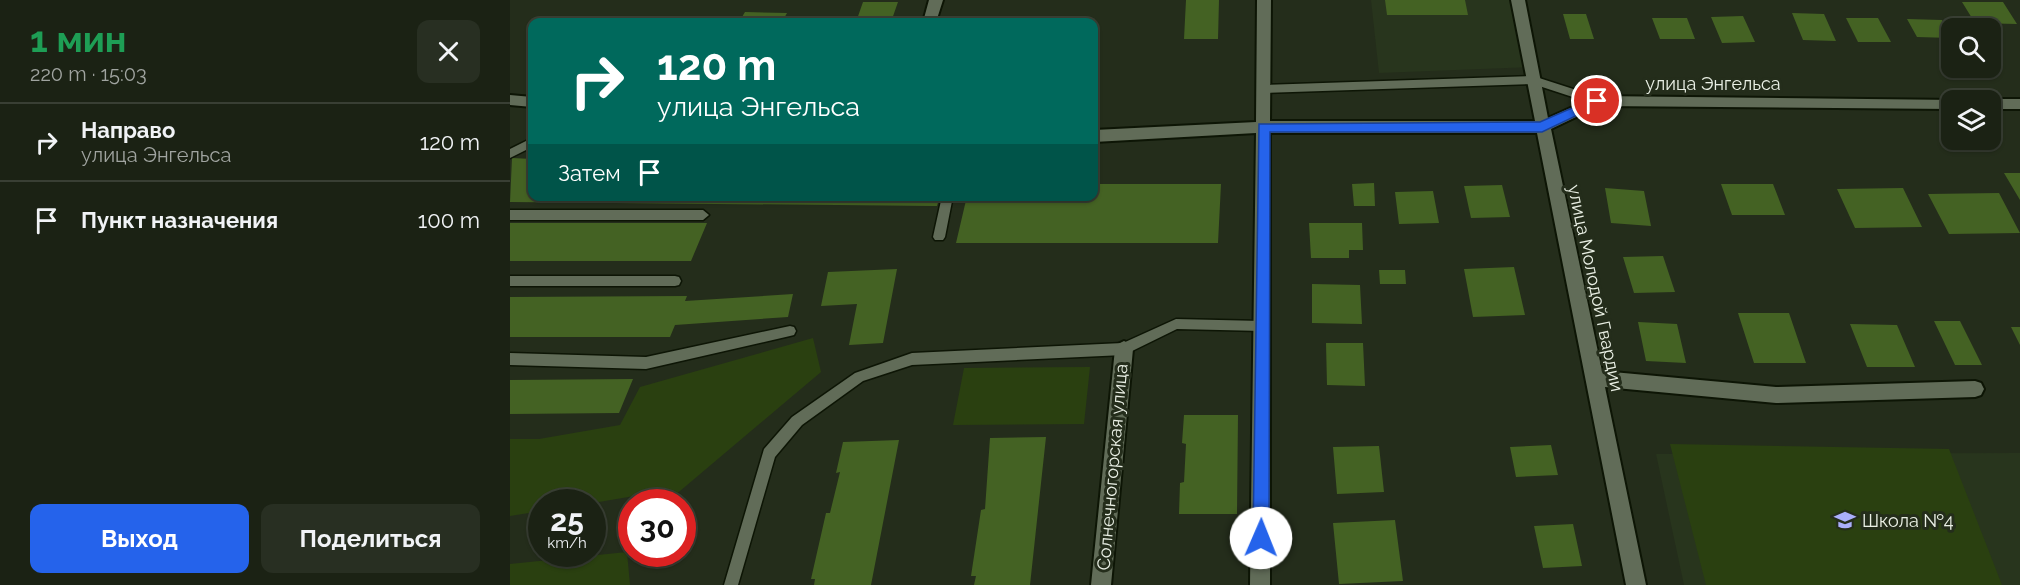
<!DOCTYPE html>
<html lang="ru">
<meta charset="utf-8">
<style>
body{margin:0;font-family:Raleway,sans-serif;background:#282f22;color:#f1f3f6;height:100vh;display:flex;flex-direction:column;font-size:22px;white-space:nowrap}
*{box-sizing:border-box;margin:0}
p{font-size:20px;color:#a0a4a0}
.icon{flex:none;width:33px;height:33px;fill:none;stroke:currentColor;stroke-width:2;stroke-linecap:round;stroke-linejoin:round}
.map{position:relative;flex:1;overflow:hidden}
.sheet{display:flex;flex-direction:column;background:#1b2214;width:510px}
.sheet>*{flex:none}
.guide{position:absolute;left:18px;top:18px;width:570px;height:183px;border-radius:12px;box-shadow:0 2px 4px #0004,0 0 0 2px #393f34;background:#00695c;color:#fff;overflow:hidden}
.fabs{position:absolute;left:1431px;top:18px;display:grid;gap:12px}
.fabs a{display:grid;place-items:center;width:60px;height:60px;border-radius:12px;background:#1b2214;box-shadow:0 2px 4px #0004,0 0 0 2px #393f34;font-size:30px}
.speed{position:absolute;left:18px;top:489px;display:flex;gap:12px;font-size:30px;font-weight:700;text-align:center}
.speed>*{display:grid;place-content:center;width:78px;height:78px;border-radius:50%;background:#1b2214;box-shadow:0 2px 4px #0004,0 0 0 2px #393f34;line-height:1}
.speed small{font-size:15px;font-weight:400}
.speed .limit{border:9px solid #d22;background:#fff;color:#111}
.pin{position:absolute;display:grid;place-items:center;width:51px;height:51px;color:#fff;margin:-26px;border:3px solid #fff;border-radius:50%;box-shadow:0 2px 6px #0007}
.me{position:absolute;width:66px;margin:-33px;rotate:1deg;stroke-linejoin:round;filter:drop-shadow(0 0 4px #0008)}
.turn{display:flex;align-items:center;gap:21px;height:126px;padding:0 30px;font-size:27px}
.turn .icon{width:78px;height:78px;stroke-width:2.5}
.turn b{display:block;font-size:42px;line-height:51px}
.then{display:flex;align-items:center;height:57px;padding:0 30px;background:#0003;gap:12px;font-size:22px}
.round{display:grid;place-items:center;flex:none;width:63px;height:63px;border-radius:12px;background:#282f22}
.summary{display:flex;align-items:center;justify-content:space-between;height:102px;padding:0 30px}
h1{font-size:36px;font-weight:700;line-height:45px;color:#1e9e55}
.cta{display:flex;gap:12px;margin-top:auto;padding:12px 30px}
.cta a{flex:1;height:69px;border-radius:12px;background:#2563eb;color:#fff;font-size:24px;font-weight:700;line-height:69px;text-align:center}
.cta a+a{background:#282f22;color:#f1f3f6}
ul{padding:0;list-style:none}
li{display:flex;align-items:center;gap:18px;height:78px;padding:0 30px;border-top:2px solid #393f34}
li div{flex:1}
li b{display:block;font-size:22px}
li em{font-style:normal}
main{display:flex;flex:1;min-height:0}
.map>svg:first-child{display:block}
</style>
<main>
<section class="sheet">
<div class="summary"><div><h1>1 мин</h1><p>220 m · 15:03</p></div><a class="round"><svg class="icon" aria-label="close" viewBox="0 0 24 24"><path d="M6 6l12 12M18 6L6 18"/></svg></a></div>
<ul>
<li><svg class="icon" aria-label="right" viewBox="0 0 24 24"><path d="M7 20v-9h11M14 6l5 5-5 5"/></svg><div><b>Направо</b><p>улица Энгельса</p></div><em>120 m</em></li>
<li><svg class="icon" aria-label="arrive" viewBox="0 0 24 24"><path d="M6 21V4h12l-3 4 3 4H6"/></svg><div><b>Пункт назначения</b></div><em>100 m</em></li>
</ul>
<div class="cta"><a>Выход</a><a>Поделиться</a></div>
</section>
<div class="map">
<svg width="1510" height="585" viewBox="0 0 1510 585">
<rect width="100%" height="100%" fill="#242d1b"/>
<path fill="#28351d" d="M861,0H1001L1021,67L869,73Z
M1510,453V585H1174L1146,454Z"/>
<path fill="#2a4010" d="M303,338L311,372L157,502H144L136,494L83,503L32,502L31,511L0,516V439H29L110,425L130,387Z
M580,367L574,424L443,425L454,368Z
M1160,444L1439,449L1492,585H1196Z
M117,552L120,585H0V564Z"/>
<path fill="#446223" d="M676,0H709L708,39H674Z
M875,0H955L958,15H877Z
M353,2H388L381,22H346Z
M1452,2H1493L1507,24L1465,23Z
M235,12L277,13L272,22H229Z
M1282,13L1314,14L1326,41L1293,40Z
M1053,14H1076L1084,39H1060Z
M504,16L503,22H460L461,17Z
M1233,16L1245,42L1212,43L1201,17Z
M1142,18H1177L1185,39H1150Z
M1336,18H1368L1381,42H1348Z
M1397,19L1432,20L1442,38L1407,37Z
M2,158L22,159V196H430L427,206L0,202Z
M1494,173H1510V200Z
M864,183L865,206H844L842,184Z
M584,184H711L708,243H446L457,196H584Z
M1211,184H1263L1275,215H1222Z
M992,185L1000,217L961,218L954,186Z
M1095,188L1134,191L1141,226L1101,223Z
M1393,188L1412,227L1345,228L1327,189Z
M923,191L929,223L889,224L885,192Z
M1489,193L1510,233L1439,234L1418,194Z
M0,223H197L181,261H0Z
M799,223H852L853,250H839V258H801Z
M1153,256L1165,292L1124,293L1113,257Z
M1004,267L1015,315L963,317L954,269Z
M387,269L373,343L339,345L347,304L311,306L318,272Z
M869,270H895L896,284H870Z
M802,284L850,285L852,324L802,323Z
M283,294L278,317L165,325L160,337H0V297L177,296L175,301Z
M1228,313H1279L1296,363H1244Z
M1424,321H1450L1472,365H1445Z
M1128,322L1167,324L1176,363L1136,361Z
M1340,324L1387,325L1405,367H1357Z
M1501,327H1510V345Z
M816,343H853L855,386L817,385Z
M123,379L109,413L0,414V380Z
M674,415H728L727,514H669L670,483L674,482L676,444L672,443Z
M536,437L520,585H464L466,576H461L471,510L475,509L480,438Z
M389,440L361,585H304L305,579H301L316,513H320L330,472L326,473L333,442Z
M1041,445L1048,475L1006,477L1000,447Z
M869,446L874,492L827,494L823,447Z
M885,520L893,581L829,584L823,523Z
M1063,524L1072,566L1033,568L1024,526Z"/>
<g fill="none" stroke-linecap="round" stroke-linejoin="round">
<defs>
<path id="service" d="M1023,76L1091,98L1092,101L1087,105L1023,84L754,93L749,89L754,85Z
M22,138V147L0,158V149Z
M432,196H443L435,237L433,240H425L423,237Z
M0,210H193L199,215L193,220H0Z
M0,276H165L169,277L171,281L169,285L165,286H0Z
M666,319L752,321L756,322L758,326L756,330L752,331L667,329L614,355L402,365L353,381L292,425L265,457L228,585H214L254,449L282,417L345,373L402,353L613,343Z
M280,326L284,327L286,331L284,335L280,336L136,369L0,365V353L136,357Z"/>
<path id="minor" d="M419,0H433L426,22H413Z
M747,0H761L760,121H1025L1001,0H1015L1038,118L1087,96L1447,100H1442V109L1089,106L1041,129L1092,371L1266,387L1465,381L1471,383L1474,389L1471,395L1465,397L1266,403L1095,387L1136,585H1116L1027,133H760V585H740L746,133L584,142V130L746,122Z
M0,95L22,97V107L0,105Z
M1480,99H1510V109H1480V100H1475Z
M614,341L620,344L623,349L601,585H581L605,349L608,344Z"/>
</defs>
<use href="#service" stroke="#0d1505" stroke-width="3"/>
<use href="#minor" stroke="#0d1505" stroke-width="4"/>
<use href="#service" fill="#616c58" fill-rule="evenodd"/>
<use href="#minor" fill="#616c58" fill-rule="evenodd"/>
</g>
<path fill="#2563eb" stroke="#184099" stroke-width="1.5" d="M1087,97L1093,101L1091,104L1032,132H760L759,538L756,544L751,546L745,544L743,538L749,124L1030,122Z"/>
<defs>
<symbol id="school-bare" viewBox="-9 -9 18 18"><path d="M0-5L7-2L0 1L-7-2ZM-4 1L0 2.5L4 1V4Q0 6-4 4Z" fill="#aaaffb" stroke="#242d1b" stroke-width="2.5" paint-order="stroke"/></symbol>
</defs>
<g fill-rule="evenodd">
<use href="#school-bare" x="1320" y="505" width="30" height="30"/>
</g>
<g text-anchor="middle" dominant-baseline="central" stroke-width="6" stroke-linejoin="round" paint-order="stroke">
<g font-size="18" fill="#eaf0e5" stroke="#242d1b">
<text x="1203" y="83">улица Энгельса</text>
<text transform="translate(1086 288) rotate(78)">улица Молодой Гвардии</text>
<text transform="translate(602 467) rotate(-85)">Солнечногорская улица</text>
</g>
<g font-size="18" fill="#eaf0e5" stroke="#242d1b" text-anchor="start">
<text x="1352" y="520">Школа №4</text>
</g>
</g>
</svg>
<div class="fabs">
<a><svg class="icon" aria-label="search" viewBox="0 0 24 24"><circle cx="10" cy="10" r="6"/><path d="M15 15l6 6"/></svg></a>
<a><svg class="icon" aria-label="layers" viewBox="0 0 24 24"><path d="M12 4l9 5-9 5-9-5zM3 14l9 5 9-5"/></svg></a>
</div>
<div class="speed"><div>25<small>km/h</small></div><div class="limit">30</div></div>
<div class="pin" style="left:1087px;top:101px;background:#d93025"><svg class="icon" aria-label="arrive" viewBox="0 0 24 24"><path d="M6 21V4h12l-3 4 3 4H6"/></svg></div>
<svg class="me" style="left:751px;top:538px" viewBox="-20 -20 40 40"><circle r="19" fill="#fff"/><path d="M0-13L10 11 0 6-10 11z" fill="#2563eb"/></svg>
<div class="guide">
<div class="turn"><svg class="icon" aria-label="right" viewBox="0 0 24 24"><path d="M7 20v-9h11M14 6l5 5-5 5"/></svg><div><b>120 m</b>улица Энгельса</div></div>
<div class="then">Затем<svg class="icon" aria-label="arrive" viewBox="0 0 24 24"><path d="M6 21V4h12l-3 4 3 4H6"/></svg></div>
</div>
</div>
</main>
